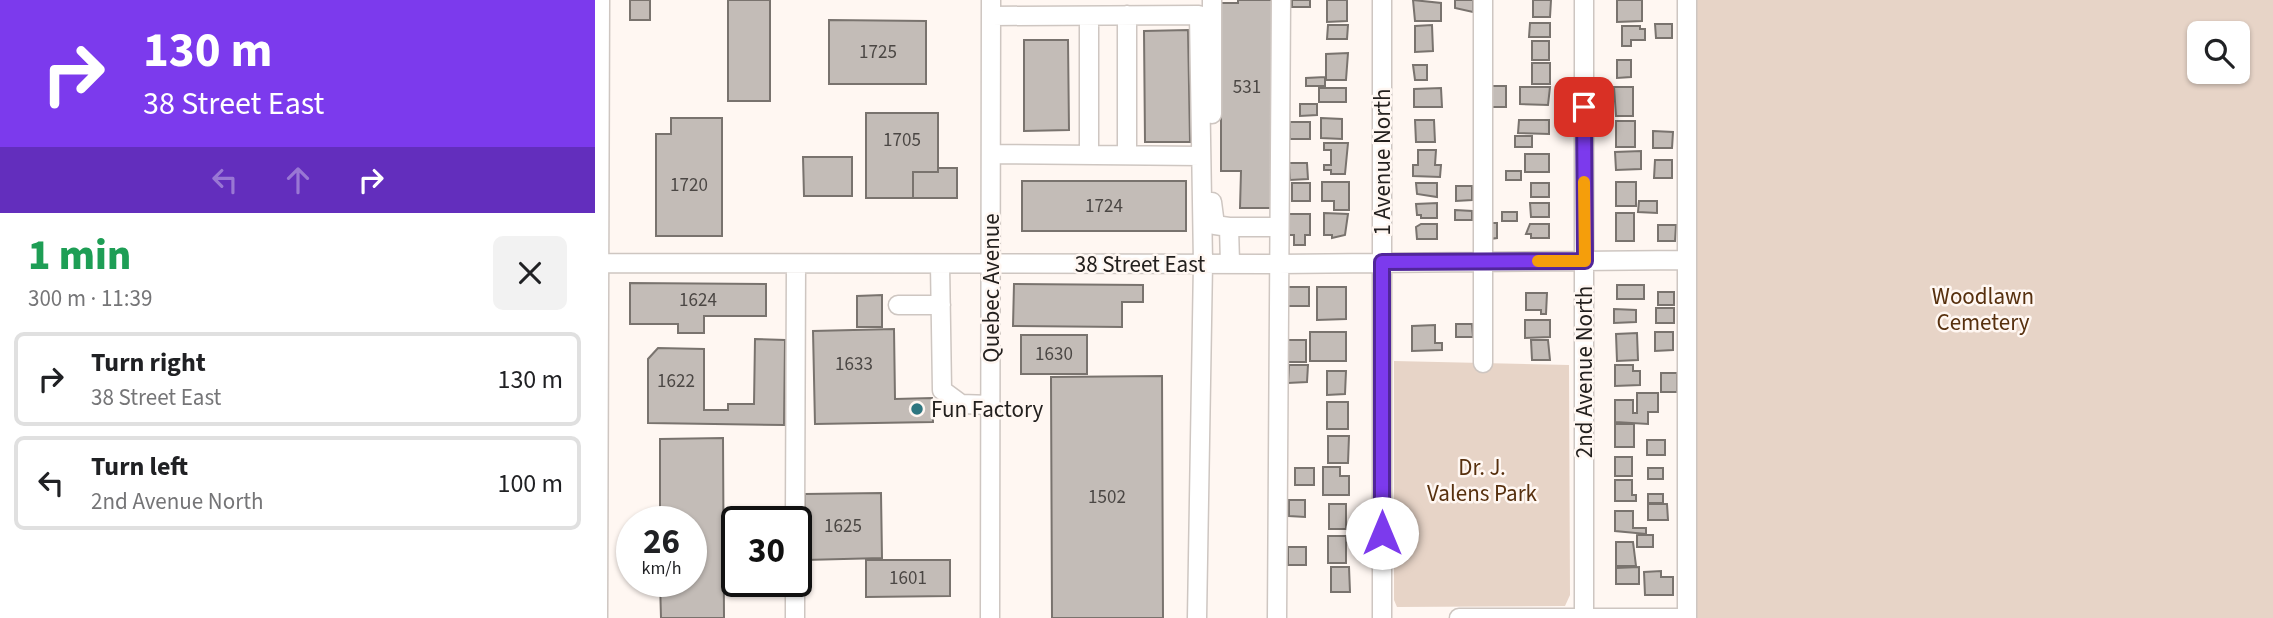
<!DOCTYPE html>
<meta charset="utf-8">
<style>
body{margin:0;font-family:"Source Sans 3",sans-serif;background:#f2f2f2;color:#202124;height:100vh;display:flex;flex-direction:column;font-size:26px;white-space:nowrap}
*{box-sizing:border-box;margin:0}
p{font-size:23px;color:#757577}
.icon{flex:none;width:38px;height:38px;fill:none;stroke:currentColor;stroke-width:2;stroke-linecap:round;stroke-linejoin:round}
.map{position:relative;flex:1;overflow:hidden}
.side{display:flex;flex-direction:column;background:#fff;width:595px}
.side>*{flex:none}
.top-card{background:#7c3aed;color:#fff;overflow:hidden}
.tools{position:absolute;left:1592px;top:21px;display:grid;gap:14px}
.tools a{display:grid;place-items:center;width:63px;height:63px;border-radius:10px;background:#fff;box-shadow:0 2px 5px #0004;font-size:35px}
.speed{position:absolute;left:21px;top:506px;display:flex;gap:14px;font-size:35px;font-weight:700;text-align:center}
.speed>*{display:grid;place-content:center;width:91px;height:91px;border-radius:50%;background:#fff;box-shadow:0 2px 5px #0004;line-height:1}
.speed small{font-size:18px;font-weight:400}
.speed .limit{border:4px solid #111;border-radius:10px;background:#fff;color:#111}
.pin{position:absolute;display:grid;place-items:center;width:60px;height:60px;color:#fff;margin:-30px;border-radius:14px;box-shadow:0 4px 10px #0006}
.me{position:absolute;width:77px;margin:-38px;rotate:0deg;stroke-linejoin:round;filter:drop-shadow(0 0 5px #0008)}
.turn{display:flex;align-items:center;gap:24px;height:147px;padding:0 28px;font-size:32px}
.turn .icon{width:91px;height:91px;stroke-width:2.5}
.turn b{display:block;font-size:49px;line-height:60px}
.lanes{display:flex;align-items:center;height:66px;padding:0 28px;background:#0003;justify-content:center;gap:35px;direction:ltr}
.lanes .off{opacity:.35}
.round{display:grid;place-items:center;flex:none;width:74px;height:74px;border-radius:10px;background:#f2f2f2}
.head{display:flex;align-items:center;justify-content:space-between;height:119px;padding:0 28px}
h1{font-size:42px;font-weight:800;line-height:52px;color:#1e9e55}
ul{padding:0;list-style:none}
li{display:flex;align-items:center;gap:21px;height:94px;margin:0 14px 10px;padding:0 14px;border:4px solid #e0e0e0;border-radius:10px}
li div{flex:1}
li b{display:block;font-size:26px}
li em{font-style:normal}
main{display:flex;flex:1;min-height:0}
.map>svg:first-child{display:block}
</style>
<main>
<section class="side">
<div class="top-card">
<div class="turn"><svg class="icon" aria-label="right" viewBox="0 0 24 24"><path d="M7 20v-9h11M14 6l5 5-5 5"/></svg><div><b>130 m</b>38 Street East</div></div>
<div class="lanes"><svg class="icon off" aria-label="left" viewBox="0 0 24 24"><path d="M17 20v-9H6M10 6l-5 5 5 5"/></svg><svg class="icon off" aria-label="ahead" viewBox="0 0 24 24"><path d="M12 20V5M6 11l6-6 6 6"/></svg><svg class="icon" aria-label="right" viewBox="0 0 24 24"><path d="M7 20v-9h11M14 6l5 5-5 5"/></svg></div>
</div>
<div class="head"><div><h1>1 min</h1><p>300 m · 11:39</p></div><a class="round"><svg class="icon" aria-label="close" viewBox="0 0 24 24"><path d="M6 6l12 12M18 6L6 18"/></svg></a></div>
<ul>
<li><svg class="icon" aria-label="right" viewBox="0 0 24 24"><path d="M7 20v-9h11M14 6l5 5-5 5"/></svg><div><b>Turn right</b><p>38 Street East</p></div><em>130 m</em></li>
<li><svg class="icon" aria-label="left" viewBox="0 0 24 24"><path d="M17 20v-9H6M10 6l-5 5 5 5"/></svg><div><b>Turn left</b><p>2nd Avenue North</p></div><em>100 m</em></li>
</ul>
</section>
<div class="map">
<svg width="1678" height="618" viewBox="0 0 1678 618">
<rect width="100%" height="100%" fill="#fff7f2"/>
<path fill="#e7d4c7" fill-rule="evenodd" d="M1100,0H1678V618H1099ZM1605,33H1643V72H1605Z
M799,361L974,365L975,595L970,606L802,607L799,600Z"/>
<path fill="#c3bcb7" stroke="#79736e" stroke-width="2" d="M35,0H55V20H35Z
M133,0H175V101H133Z
M643,0H679V208H645L646,171H626V3H643Z
M697,0H715V7H697Z
M732,0H752V21L732,22Z
M818,0L846,3V21H820Z
M860,0H878V12L860,8Z
M938,0H956L955,17H938Z
M1022,0H1047V21L1022,22Z
M234,20L331,21V84H234Z
M935,23H955V37H934Z
M1060,24H1077V38H1061Z
M733,25H753L752,39H732Z
M837,25L838,51L820,52V26Z
M1027,26H1045V29H1050V40H1036V46H1027Z
M593,30L595,142H550L549,31Z
M429,40H473L474,130L429,131Z
M937,41H954V60H937Z
M753,53L751,80H731V54Z
M1022,60H1036V77L1022,78Z
M937,63H955V84H937Z
M818,65H832V80H820Z
M730,77V86H711V78Z
M895,86H911V107H895Z
M925,87H955L953,105L925,104Z
M1019,87H1038V116H1021Z
M724,88H751V102H724Z
M846,88L847,107H819V89Z
M705,104H722V115L705,116Z
M271,113H343V172H318V198H271Z
M76,118H127V236H61V134H76Z
M726,118L747,119V139L726,138Z
M820,120H839L840,142H821Z
M924,120H954V134L923,133Z
M1021,121H1040V147H1021Z
M695,122H715V139H695Z
M1058,131L1078,132L1077,148H1058Z
M920,136H937V147H920Z
M729,143H753L750,174H736V170H729V165H736V150H729Z
M823,150H841L840,165H846L845,177L818,176V165H823Z
M1046,151V169L1021,170L1020,152Z
M930,154H954V172H930Z
M208,157H257V196H209Z
M1060,160H1077V178H1059Z
M694,163H712L713,179L695,180Z
M343,168H362V198H318V172H343Z
M911,171H926V180H911Z
M427,181H591V231H427Z
M727,182H754V210H739V201H727Z
M1021,182H1041V206H1021Z
M697,183H715V201H697Z
M821,183H842V197L822,194Z
M936,183H954V197H936Z
M861,186H877V200L861,201Z
M1044,201H1062V213L1043,212Z
M842,203V218H826V215H822L821,204Z
M935,203H954V217H936Z
M860,210L877,211V220H860Z
M907,212H922V221H907Z
M729,213L753,214L750,235L737,238V235H729Z
M1021,213H1039V241H1021Z
M694,214H715V235H710V245H699V235H694Z
M894,223H902V238L894,239Z
M826,224H842V239H822L821,227Z
M935,224H954V238H936V234H931Z
M1063,225H1081L1080,241H1063Z
M35,283L171,284V316H109V333H83V324H35Z
M419,284L548,285V302H527V327L418,326Z
M1022,285H1049V299H1022Z
M693,287H714V306H693Z
M722,287H751V319L722,320Z
M1063,292H1079V305H1063Z
M931,293H952L951,314H946V310H931Z
M287,295V327H262V296Z
M1061,308H1079V323H1061Z
M1019,309L1041,310V322L1019,323Z
M930,320H955V337L930,338Z
M861,324H877L878,337H861Z
M840,325V343H847V350L817,351V326Z
M299,329L300,399L337,398L338,422L220,424L218,331Z
M715,332H751V361H715Z
M1060,332H1078V350L1060,351Z
M1042,333L1043,360L1022,361L1021,334Z
M426,335H492V374H426Z
M160,339L190,340L189,425L53,423V359L63,348L109,349V410H133V404H159Z
M692,340H711V362H692Z
M936,340H953L955,360H937Z
M694,365H713L712,382L693,383Z
M1020,365H1038V371H1045V385L1020,386Z
M732,371H751L750,394L732,395Z
M1066,373H1082V392H1066Z
M567,376L568,618H457L456,377Z
M1042,393H1063V412H1053V424L1020,422V400H1038V413H1042Z
M732,402H753V429H732Z
M1020,424H1039V447H1020Z
M733,436H754L753,463H733Z
M128,438L129,618H66L65,581H96V522H65V439Z
M1052,440H1070V455H1052Z
M1020,457H1037V476H1020Z
M728,467H745V476H754V495H728Z
M700,468H719V485H700Z
M1053,468H1068V479H1053Z
M1020,480H1037V495H1041V501H1020Z
M286,493L287,558L210,560V494Z
M1053,494H1068V503H1053Z
M694,500H710V517L694,516Z
M734,504H751V529H734Z
M1053,504H1072L1073,520H1053Z
M1020,511H1038V528H1051V534L1020,531Z
M1042,535H1058V547H1042Z
M733,536H751V563H733Z
M1021,542H1038L1041,566H1021Z
M693,547H711V565H693Z
M271,560H355V596L271,597Z
M736,567H754L755,592H736Z
M1044,567V584H1021V568Z
M1066,571V577H1078V595H1050L1049,572Z"/>
<g fill="none" stroke-linecap="round" stroke-linejoin="round">
<defs>
<path id="minor" d="M617,0V114
M787,0V618
M888,0V363
M989,0V618
M1092,0V618
M532,15V155
M396,16L604,15L608,263L602,618
M494,16V155
M396,154L606,156
M617,202L620,225L634,227
M0,263L683,264L1090,260
M635,263L634,227H683
M345,264L347,390L366,404L396,405
M303,305H346
M200,522L201,264
M3,618L5,0
M200,618V581
M395,618L396,0
M682,618L686,0
M864,618H1092"/>
</defs>
<use href="#minor" stroke="#cec6c1" stroke-width="21"/>
<use href="#minor" stroke="#fff" stroke-width="18"/>
</g>
<g fill="none" stroke-linecap="round" stroke-linejoin="round">
<defs>
<path id="route" d="M787,533V262L990,261L989,107"/>
</defs>
<use href="#route" stroke="#51269a" stroke-width="18"/>
<use href="#route" stroke="#7c3aed" stroke-width="12"/>
<path stroke="#f59e0b" stroke-width="12" d="M943,261H990L989,182"/>
</g>
<circle fill="#2e7680" stroke="#fff7f2" stroke-width="2.5" cx="322" cy="409" r="7"/>
<g text-anchor="middle" dominant-baseline="central" stroke-width="5" stroke-linejoin="round" paint-order="stroke">
<g font-size="19" fill="#4b4744">
<text x="283" y="52">1725</text>
<text x="652" y="87">531</text>
<text x="307" y="140">1705</text>
<text x="94" y="185">1720</text>
<text x="509" y="206">1724</text>
<text x="103" y="300">1624</text>
<text x="459" y="354">1630</text>
<text x="259" y="364">1633</text>
<text x="81" y="381">1622</text>
<text x="512" y="497">1502</text>
<text x="248" y="526">1625</text>
<text x="313" y="578">1601</text>
</g>
<g font-size="23" fill="#23201e" stroke="#fff7f2">
<text transform="translate(787 162) rotate(-90)">1 Avenue North</text>
<text x="545" y="264">38 Street East</text>
<text transform="translate(396 288) rotate(-90)">Quebec Avenue</text>
<text transform="translate(989 372) rotate(-90)">2nd Avenue North</text>
</g>
<g font-size="23" fill="#57300e" stroke="#fff7f2">
<text x="1388" y="296">Woodlawn<tspan x="1388" dy="26">Cemetery</tspan></text>
<text x="887" y="467">Dr. J.<tspan x="887" dy="26">Valens Park</tspan></text>
</g>
<g font-size="23" fill="#23201e" stroke="#fff7f2" text-anchor="start">
<text x="336" y="409">Fun Factory</text>
</g>
</g>
</svg>
<div class="tools">
<a><svg class="icon" aria-label="search" viewBox="0 0 24 24"><circle cx="10" cy="10" r="6"/><path d="M15 15l6 6"/></svg></a>
</div>
<div class="speed"><div>26<small>km/h</small></div><div class="limit">30</div></div>
<div class="pin" style="left:989px;top:107px;background:#d93025"><svg class="icon" aria-label="arrive" viewBox="0 0 24 24"><path d="M6 21V4h12l-3 4 3 4H6"/></svg></div>
<svg class="me" style="left:787px;top:533px" viewBox="-20 -20 40 40"><circle r="19" fill="#fff"/><path d="M0-13L10 11 0 6-10 11z" fill="#7c3aed"/></svg>
</div>
</main>
